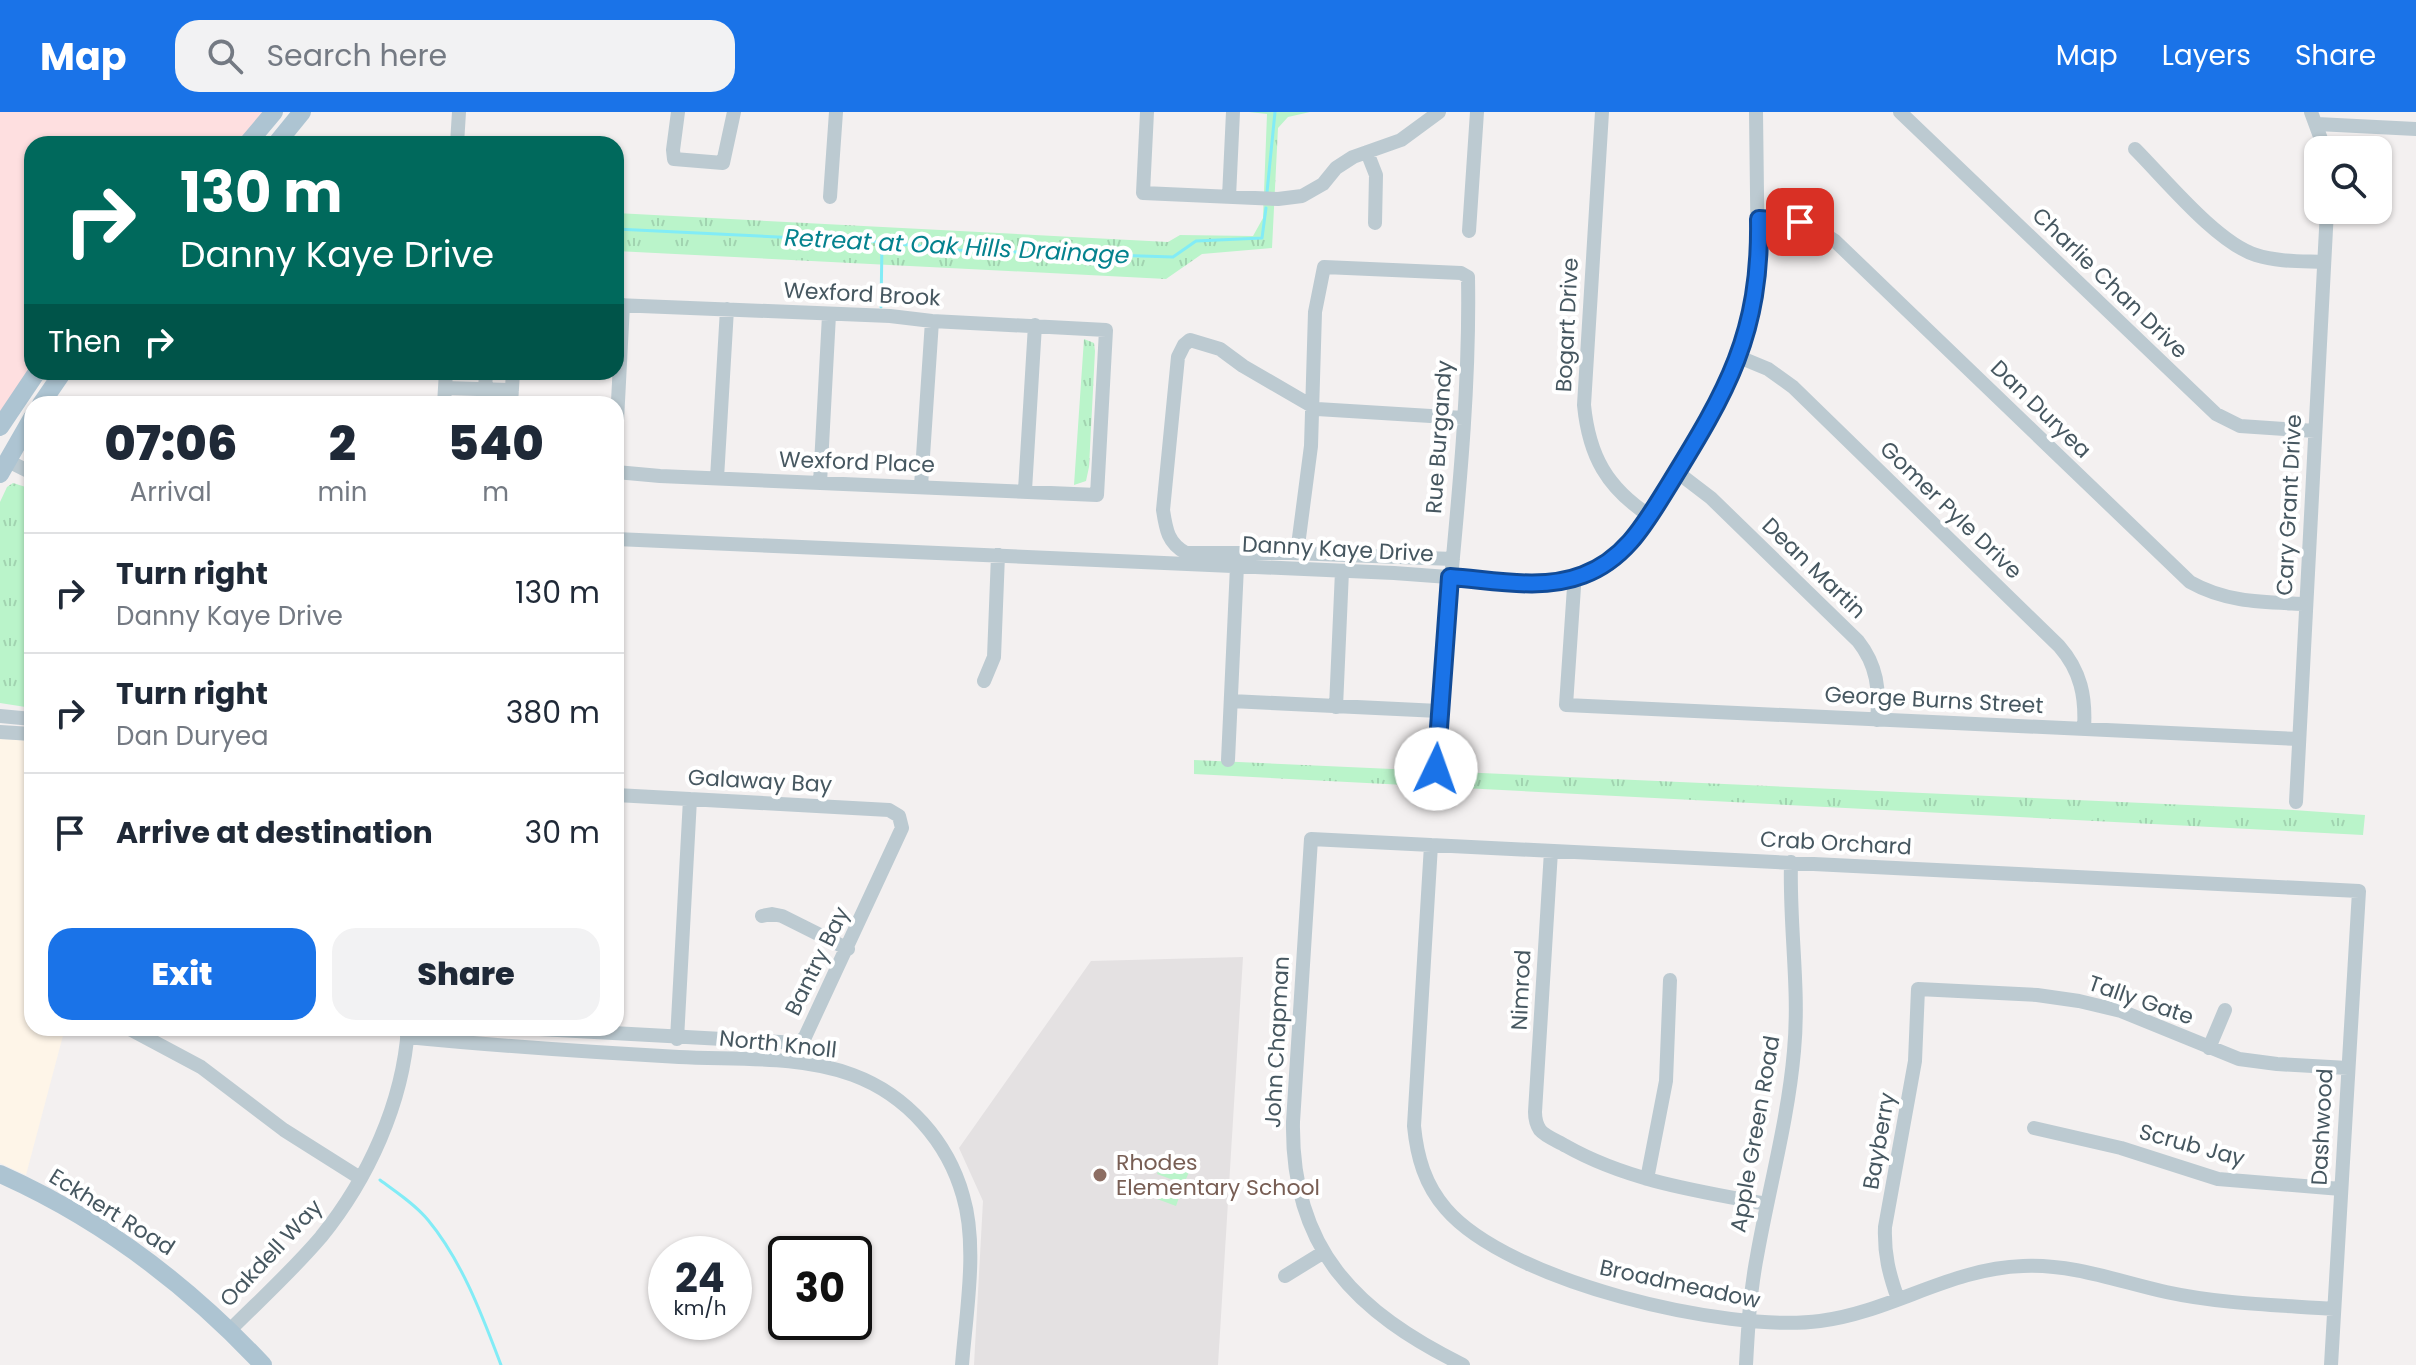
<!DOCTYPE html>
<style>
body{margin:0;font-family:Poppins,sans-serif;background:#f2f2f3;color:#1f2937;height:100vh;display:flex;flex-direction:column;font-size:30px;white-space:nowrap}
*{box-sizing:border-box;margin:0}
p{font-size:26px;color:#747a83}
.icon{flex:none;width:44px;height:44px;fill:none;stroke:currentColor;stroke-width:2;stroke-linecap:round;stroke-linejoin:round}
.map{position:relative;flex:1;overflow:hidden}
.side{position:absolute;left:24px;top:284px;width:600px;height:640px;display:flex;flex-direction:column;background:#fff;border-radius:24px;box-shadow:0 2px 6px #0004}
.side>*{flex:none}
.hud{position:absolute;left:24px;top:24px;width:600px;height:244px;border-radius:24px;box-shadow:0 2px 6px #0004;background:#00695c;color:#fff;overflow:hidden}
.buttons{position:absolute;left:2304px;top:24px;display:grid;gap:16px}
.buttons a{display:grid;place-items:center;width:88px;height:88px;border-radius:16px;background:#fff;box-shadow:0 2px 6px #0004;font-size:40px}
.speed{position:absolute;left:648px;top:1124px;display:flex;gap:16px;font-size:40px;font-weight:700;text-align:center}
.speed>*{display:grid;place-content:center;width:104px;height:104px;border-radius:50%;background:#fff;box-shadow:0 2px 6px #0004;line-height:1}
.speed small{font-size:20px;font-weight:400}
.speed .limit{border:4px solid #111;border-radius:12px;background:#fff;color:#111}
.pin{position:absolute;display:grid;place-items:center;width:68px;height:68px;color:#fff;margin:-34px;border-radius:16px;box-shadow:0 4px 12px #0006}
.me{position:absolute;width:88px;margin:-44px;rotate:3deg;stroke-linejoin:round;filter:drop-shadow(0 0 6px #0008)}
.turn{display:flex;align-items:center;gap:28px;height:168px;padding:0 24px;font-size:36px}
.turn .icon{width:104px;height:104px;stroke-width:2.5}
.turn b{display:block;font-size:56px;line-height:68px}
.then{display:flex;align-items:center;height:76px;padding:0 24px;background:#0003;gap:16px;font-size:30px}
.eta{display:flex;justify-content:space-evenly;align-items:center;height:136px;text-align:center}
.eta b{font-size:48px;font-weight:800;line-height:56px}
.primary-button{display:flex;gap:16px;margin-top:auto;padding:16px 24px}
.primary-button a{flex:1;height:92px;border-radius:24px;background:#1a73e8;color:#fff;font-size:32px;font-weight:800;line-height:92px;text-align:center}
.primary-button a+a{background:#f2f2f3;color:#1f2937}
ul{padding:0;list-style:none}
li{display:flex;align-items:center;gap:24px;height:120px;padding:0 24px;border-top:2px solid #e0e1e3}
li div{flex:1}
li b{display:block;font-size:30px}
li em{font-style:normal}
header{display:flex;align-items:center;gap:48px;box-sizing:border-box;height:112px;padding:0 40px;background:#1a73e8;color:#fff}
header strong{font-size:38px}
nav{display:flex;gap:44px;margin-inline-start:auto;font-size:28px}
.search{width:560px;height:72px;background:#f2f2f3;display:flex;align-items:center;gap:20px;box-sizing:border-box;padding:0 28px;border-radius:24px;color:#747a83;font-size:30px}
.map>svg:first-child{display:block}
</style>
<header>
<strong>Map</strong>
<div class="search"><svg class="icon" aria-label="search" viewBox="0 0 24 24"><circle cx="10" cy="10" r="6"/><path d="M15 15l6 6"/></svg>Search here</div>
<nav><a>Map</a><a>Layers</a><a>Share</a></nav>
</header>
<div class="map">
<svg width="2416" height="1253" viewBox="0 0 2416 1253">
<defs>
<pattern id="grass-tufts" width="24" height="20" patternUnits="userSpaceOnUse" patternTransform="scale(2)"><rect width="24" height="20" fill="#baf4ca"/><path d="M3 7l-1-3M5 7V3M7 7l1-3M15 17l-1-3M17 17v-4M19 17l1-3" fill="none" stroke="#a1d3b0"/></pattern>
</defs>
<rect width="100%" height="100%" fill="#f3f0f0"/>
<path fill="#fef5e8" d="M0,627L32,629V916H65L26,1063L0,1051Z"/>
<path fill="#e4e1e2" d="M1243,845L1218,1253H974L983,1089L959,1036L1091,849Z"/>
<path fill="#fedfe0" d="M0,0H266L237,32H32V254L0,303Z"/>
<path fill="url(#grass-tufts)" d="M1249,0H1310L1288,5L1278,16L1272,136L1202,142L1166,167L616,139V101L1168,130L1180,123L1253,124L1263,106L1267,2Z
M1084,227L1094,231L1095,239L1089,355L1086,369L1074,373Z
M13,371L32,377V596L0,591V390L7,375Z
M1194,648L2277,697L2365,703L2363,723L1194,662Z"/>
<path fill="#baf4ca" d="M1163,1045L1191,1055L1184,1072L1157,1062Z
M1155,1067L1182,1077L1176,1094L1149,1084Z"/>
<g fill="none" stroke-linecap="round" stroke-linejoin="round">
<path stroke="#82ecf6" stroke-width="3" d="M1267,80L1275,0
M616,117L882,130L954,138L1173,145L1196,129L1262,126L1266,96
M881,195L882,131
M380,1068C396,1080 415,1092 428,1108C462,1149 482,1203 501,1253"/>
<path stroke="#bccad1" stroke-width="14" d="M678,0L673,38L674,47L723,51L734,0
M1147,0L1143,81L1278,87L1302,84L1323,72L1336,56L1353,45L1401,28L1439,0
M1602,0L1584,293C1589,344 1607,376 1650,404
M1900,0L2216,302L2240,314L2315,319
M2311,0L2325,38
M2317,12L2416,17
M457,32L459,0
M2135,37C2165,67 2217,131 2256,143C2278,150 2301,149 2324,150
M1367,40L1376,63L1375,111
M830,85L836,0
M1229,85L1233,0
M1759,107C1789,107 1810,111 1835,129L2190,470C2227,491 2265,490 2306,492
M1469,119L1477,0
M616,193L890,204L932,209L1106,218L1097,383L660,364L616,360
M1739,245L1768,257L1793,275L2059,534C2081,559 2086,585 2084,617
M445,276L512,278
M485,278L486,260
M444,292L446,260
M511,292L513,260
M616,328L623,193
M8,349L32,361
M1677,360L1711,386L1858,529C1877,553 1880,578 1877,608
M717,366L727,197
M820,371L829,203
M921,374L932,209
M1025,378L1035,213
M616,427L1394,461L1530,471L1558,470L1584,463L1616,445L1641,418L1714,300L1739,245L1753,197L1758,163L1756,0
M1297,441L1311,334L1315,200L1324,155L1461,161L1468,165C1471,329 1444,493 1436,657
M1453,447L1292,441H1186C1168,431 1166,418 1163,398L1178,245L1184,233L1190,228L1220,237L1243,254L1317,297L1463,306
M1572,467L1574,475L1566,593L2299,627
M984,569L994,545L998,443
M1231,589L1439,599
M1336,595L1342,459
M0,604L32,607
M0,620L32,622
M1228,648L1237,454
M2296,690L2327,98
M1431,733L1414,1014C1417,1045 1425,1073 1446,1097C1509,1170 1726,1221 1820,1209C1891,1200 1951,1156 2023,1154C2074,1152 2117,1169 2166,1180C2221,1192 2278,1193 2334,1197
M1551,739L1535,1000C1535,1007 1536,1012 1540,1018C1546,1025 1558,1029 1566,1034C1628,1069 1698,1079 1767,1092
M762,804L772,802L782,804L848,837
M128,916L201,955L284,1018L360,1066
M521,916L798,931L805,925L902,716L899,704L889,698L616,683
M407,925C498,934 588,940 679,945C735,948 800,943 853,963C907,983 948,1030 963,1084C978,1134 966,1201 962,1253
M677,927L690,687
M2209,936L2225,898
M2034,1016L2121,1036L2218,1067L2341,1077
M1647,1067L1666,969L1670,868
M1285,1164L1324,1140
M1898,1187C1889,1162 1884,1142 1885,1115L1915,949L1918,877L2037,883L2079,889L2121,899L2239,947L2277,952L2348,956
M230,1218C261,1187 293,1158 321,1125C368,1067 403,991 408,916
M1463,1253C1356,1200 1291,1137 1293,1010L1311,727L2359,779L2331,1253
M1746,1253C1748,1216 1750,1180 1757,1144C1769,1076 1788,1008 1794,939C1800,876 1789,814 1791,750"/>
<path stroke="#adc4d2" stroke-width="18" d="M247,32L274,0
M276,32L302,0
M41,292L63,260
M0,315L37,260
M0,362L32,306
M0,1062C101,1107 188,1173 263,1253"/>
</g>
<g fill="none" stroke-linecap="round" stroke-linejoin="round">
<defs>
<path id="route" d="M1436,657L1450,465C1493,468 1542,479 1583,463C1626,447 1646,410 1669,373C1727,279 1761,222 1759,107L1800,110"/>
</defs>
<use href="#route" stroke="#114b97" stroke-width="20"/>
<use href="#route" stroke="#1a73e8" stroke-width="14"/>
</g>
<circle fill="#8d6e63" stroke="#fff" stroke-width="3" cx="1100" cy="1063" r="8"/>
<g text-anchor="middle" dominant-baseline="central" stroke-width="8" stroke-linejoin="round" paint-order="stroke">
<g font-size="22" fill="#465760" stroke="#fff">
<text transform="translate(2110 171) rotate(44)">Charlie Chan Drive</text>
<text transform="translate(862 182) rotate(3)">Wexford Brook</text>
<text transform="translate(1567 213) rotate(-87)">Bogart Drive</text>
<text transform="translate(2041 297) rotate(44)">Dan Duryea</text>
<text transform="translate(1439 325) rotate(-86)">Rue Burgandy</text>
<text transform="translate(857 350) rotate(2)">Wexford Place</text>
<text transform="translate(2289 393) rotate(-87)">Cary Grant Drive</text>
<text transform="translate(1951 398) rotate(44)">Gomer Pyle Drive</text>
<text transform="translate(1338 437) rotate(3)">Danny Kaye Drive</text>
<text transform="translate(1814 456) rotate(44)">Dean Martin</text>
<text transform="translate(1934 588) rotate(3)">George Burns Street</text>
<text transform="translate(760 669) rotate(3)">Galaway Bay</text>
<text transform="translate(1836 731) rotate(3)">Crab Orchard</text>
<text transform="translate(817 849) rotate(-64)">Bantry Bay</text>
<text transform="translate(1521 878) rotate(-87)">Nimrod</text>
<text transform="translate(2141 888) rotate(19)">Tally Gate</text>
<text transform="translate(1277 930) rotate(-87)">John Chapman</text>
<text transform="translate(778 932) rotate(6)">North Knoll</text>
<text transform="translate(2322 1015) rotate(-87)">Dashwood</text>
<text transform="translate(1755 1022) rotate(-80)">Apple Green Road</text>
<text transform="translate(1879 1029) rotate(-80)">Bayberry</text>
<text transform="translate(2192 1033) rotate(15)">Scrub Jay</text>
<text transform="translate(112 1100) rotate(32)">Eckhert Road</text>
<text transform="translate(271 1141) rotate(-47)">Oakdell Way</text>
<text transform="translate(1680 1172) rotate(12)">Broadmeadow</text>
</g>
<g font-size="22" fill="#785e54" stroke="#fff" text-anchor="start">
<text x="1116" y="1050">Rhodes<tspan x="1116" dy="25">Elementary School</tspan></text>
</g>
<g font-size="24" font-style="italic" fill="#04828e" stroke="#fff">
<text transform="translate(957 134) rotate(3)">Retreat at Oak Hills Drainage</text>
</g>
</g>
</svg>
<div class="buttons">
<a><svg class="icon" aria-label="search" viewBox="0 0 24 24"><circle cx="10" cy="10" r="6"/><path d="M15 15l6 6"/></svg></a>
</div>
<div class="speed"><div>24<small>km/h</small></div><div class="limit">30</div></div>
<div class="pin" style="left:1800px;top:110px;background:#d93025"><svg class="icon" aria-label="arrive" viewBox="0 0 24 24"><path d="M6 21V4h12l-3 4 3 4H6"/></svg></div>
<svg class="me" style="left:1436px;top:657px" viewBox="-20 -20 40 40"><circle r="19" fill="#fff"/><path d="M0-13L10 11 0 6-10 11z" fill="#1a73e8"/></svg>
<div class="hud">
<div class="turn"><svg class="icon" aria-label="right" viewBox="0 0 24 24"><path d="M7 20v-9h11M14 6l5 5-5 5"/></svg><div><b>130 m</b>Danny Kaye Drive</div></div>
<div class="then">Then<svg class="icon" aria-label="right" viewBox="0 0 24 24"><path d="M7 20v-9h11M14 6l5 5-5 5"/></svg></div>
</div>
<section class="side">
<div class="eta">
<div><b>07:06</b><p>Arrival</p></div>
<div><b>2</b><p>min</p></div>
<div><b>540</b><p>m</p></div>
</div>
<ul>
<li><svg class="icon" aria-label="right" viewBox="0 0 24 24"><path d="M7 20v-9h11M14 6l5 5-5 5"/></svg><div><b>Turn right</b><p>Danny Kaye Drive</p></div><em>130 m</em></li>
<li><svg class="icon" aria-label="right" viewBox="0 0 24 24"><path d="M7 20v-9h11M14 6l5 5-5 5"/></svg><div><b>Turn right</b><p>Dan Duryea</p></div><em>380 m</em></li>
<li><svg class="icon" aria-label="arrive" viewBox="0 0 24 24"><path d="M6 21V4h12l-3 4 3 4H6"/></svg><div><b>Arrive at destination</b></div><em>30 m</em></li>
</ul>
<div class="primary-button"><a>Exit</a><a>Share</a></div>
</section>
</div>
